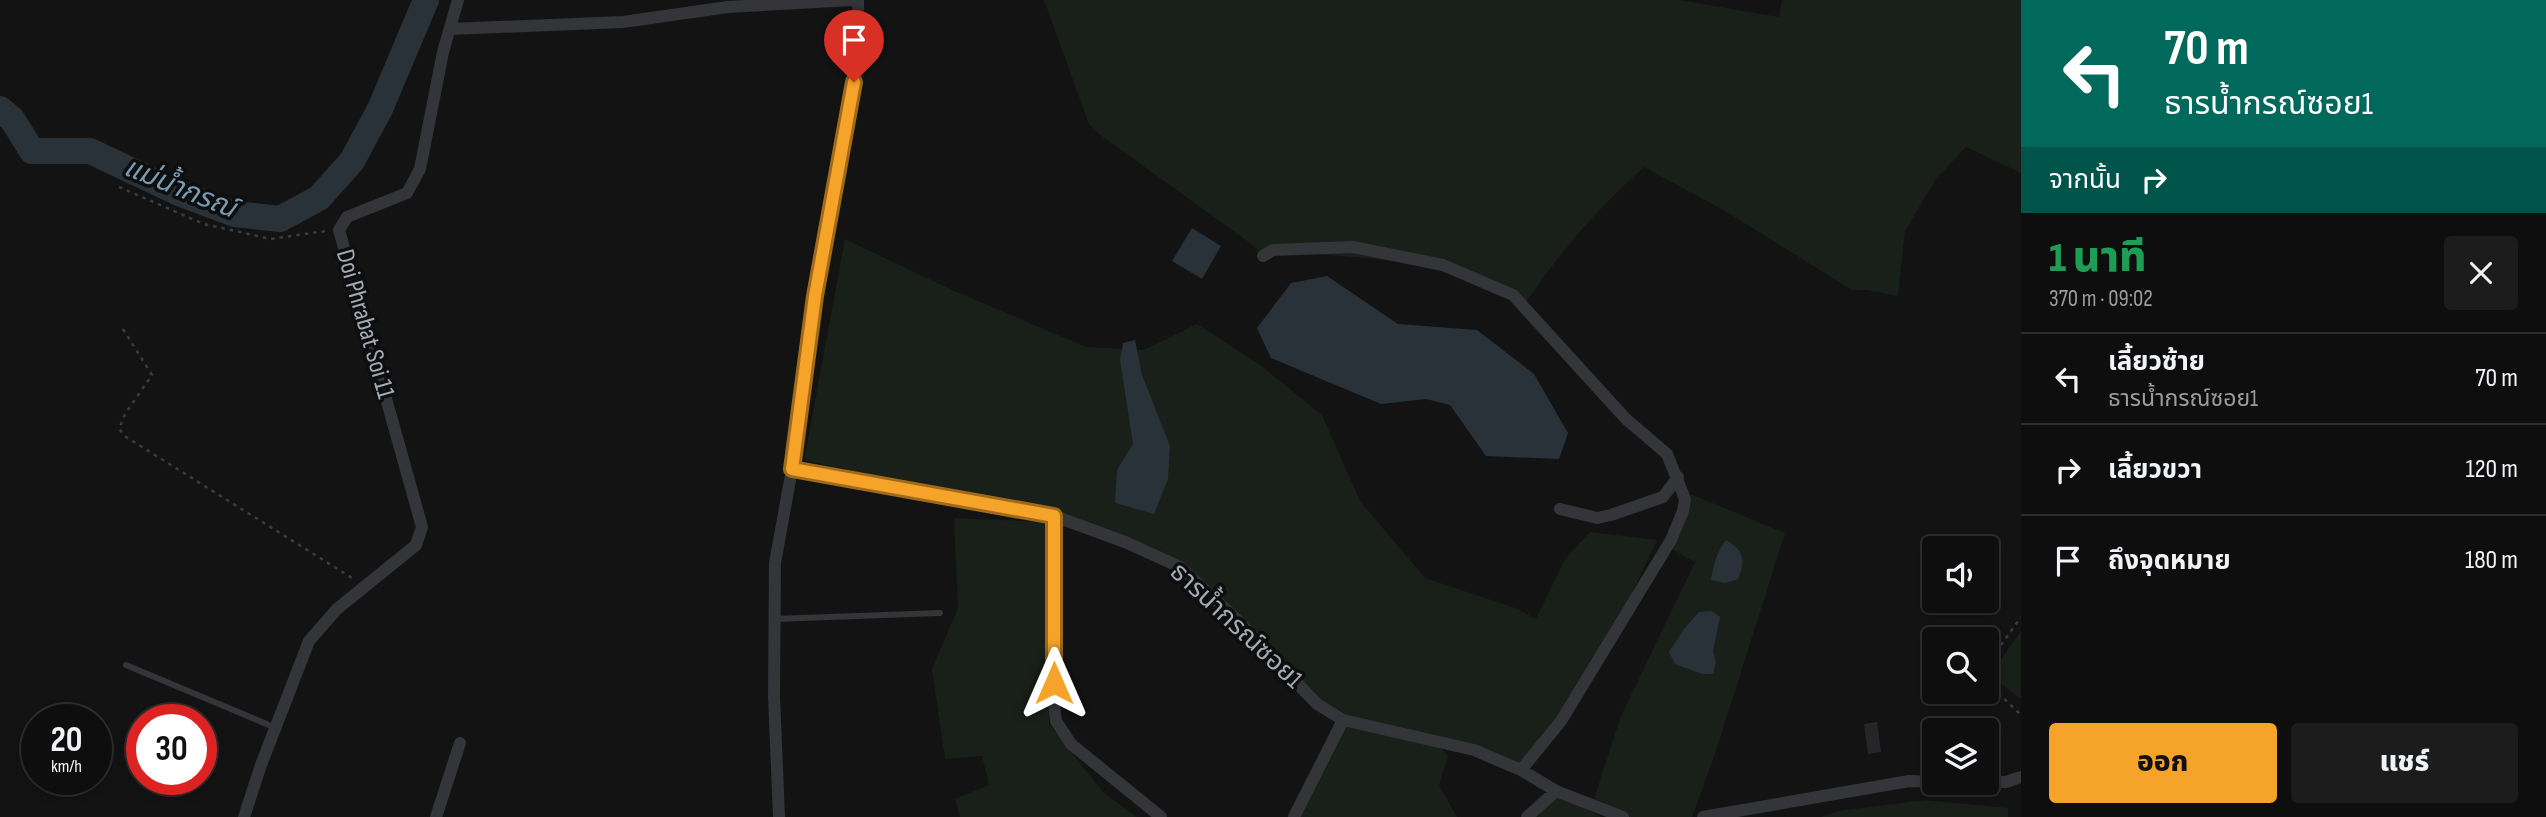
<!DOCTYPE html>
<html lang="th">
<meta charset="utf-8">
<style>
body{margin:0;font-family:"Sofia Sans Condensed","Noto Sans Thai",sans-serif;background:#1c1c1d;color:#f1f3f6;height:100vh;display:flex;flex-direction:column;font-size:26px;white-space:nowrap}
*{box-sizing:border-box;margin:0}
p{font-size:23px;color:#9b9c9e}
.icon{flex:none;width:38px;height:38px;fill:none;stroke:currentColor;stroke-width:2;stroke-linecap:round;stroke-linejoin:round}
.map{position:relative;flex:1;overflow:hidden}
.details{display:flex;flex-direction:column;background:#0e0e0f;width:525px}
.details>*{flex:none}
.top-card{background:#00695c;color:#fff;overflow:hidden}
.buttons{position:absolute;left:1922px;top:536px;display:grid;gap:14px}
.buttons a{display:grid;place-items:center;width:77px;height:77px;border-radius:7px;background:#0e0e0f;box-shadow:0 4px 10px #0003,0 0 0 2px #2e2e2f;font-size:35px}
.speed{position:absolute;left:21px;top:704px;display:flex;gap:14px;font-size:35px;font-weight:700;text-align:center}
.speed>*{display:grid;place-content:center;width:91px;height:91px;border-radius:50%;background:#0e0e0f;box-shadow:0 4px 10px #0003,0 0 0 2px #2e2e2f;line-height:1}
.speed small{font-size:18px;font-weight:400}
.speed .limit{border:10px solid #d22;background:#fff;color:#111}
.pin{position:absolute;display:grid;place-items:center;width:60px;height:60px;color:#fff;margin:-72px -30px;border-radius:50% 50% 50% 0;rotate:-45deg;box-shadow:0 0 7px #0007}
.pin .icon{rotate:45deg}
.me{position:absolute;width:77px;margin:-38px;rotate:0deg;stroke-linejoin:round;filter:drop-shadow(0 0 5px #0008)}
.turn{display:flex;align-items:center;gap:24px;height:147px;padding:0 28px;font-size:32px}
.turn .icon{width:91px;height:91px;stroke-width:2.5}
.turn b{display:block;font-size:49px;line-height:60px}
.then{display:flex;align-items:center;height:66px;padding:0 28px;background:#0003;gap:14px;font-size:26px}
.round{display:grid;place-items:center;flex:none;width:74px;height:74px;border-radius:7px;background:#1c1c1d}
.summary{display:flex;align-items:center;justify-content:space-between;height:119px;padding:0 28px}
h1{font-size:42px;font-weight:800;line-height:52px;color:#1e9e55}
.button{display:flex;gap:14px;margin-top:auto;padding:14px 28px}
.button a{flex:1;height:80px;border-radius:7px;background:#f6a329;color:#111;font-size:28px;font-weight:800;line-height:80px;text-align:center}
.button a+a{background:#1c1c1d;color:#f1f3f6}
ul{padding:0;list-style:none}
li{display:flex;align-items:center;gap:21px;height:91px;padding:0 28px;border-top:2px solid #2e2e2f}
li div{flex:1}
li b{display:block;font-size:26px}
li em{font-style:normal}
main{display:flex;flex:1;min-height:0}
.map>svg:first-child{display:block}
</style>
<main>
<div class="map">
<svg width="2021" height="817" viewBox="0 0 2021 817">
<rect width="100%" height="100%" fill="#131314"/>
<path fill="#191f19" d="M1044,0H1679L1779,17L1782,0H2021V173L1966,147L1936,179L1905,231L1898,296L1866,290H1852L1725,211L1644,167C1597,209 1558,254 1523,307L1443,265L1274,250L1263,256L1250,243L1099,134L1089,124Z
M845,239L950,289L1086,347L1144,350L1197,324L1259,364L1322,415L1360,501L1425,578L1518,609L1536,619L1565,559L1590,532L1657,540L1607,646L1521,770L1439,743L1448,757L1439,785L1457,817H1294L1343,720L1317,704L1180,567L1054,516L804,460Z
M1691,494L1785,533L1716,751L1692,817H1625L1594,799L1621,716L1695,562L1672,549Z
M954,518L1046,522L1049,724L1103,792L1137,817H960L955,799L989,785L982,756L945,759L932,669L958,608Z
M2021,631V699L1990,675Z
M1556,791L1601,817H1527Z
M1926,800L2008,808V817H1821L1838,811Z"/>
<path fill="#293238" d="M1192,228L1221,246L1202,279L1172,261Z
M1327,276L1398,324L1477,330L1534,374L1568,433L1559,459L1486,456L1450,405L1426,399L1381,404L1271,358L1257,328L1291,283Z
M1135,340L1142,375L1170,446L1168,479L1154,514L1115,503L1117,470L1133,444L1120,360L1123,343Z
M1726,540C1744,550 1746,561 1738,579L1725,583L1711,580C1714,564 1716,553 1726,540Z
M1712,611L1720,617L1713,651L1716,662L1713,674H1702L1675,664L1669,652L1684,629L1699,612Z"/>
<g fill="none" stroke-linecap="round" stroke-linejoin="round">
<path stroke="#293238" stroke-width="26" d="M0,109L12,119L32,151H90L179,193L235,214L280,219L319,198L352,161L380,109L426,0"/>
</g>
<path fill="#262628" d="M1877,722L1881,752L1868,754L1864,724Z"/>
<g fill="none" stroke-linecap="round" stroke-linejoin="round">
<path stroke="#3a3c40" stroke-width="2.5" stroke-dasharray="3.5 5" stroke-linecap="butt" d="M119,187L204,224L271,239L326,231
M123,329L152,375L125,414L119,429L126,437L352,578
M1986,666L2021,617
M1986,672L1988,683L2021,715"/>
<path stroke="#343539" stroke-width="6" d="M774,619L940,613
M126,665L276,728"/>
<path stroke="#343539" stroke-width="12" d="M450,29L623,22L728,7L852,0
M1263,256L1273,250L1353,247L1443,265L1513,295L1626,419L1667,454L1685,499L1683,511L1671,540L1561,721L1521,770
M792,469L1054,516L1125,542L1180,567L1236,619L1317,704L1343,720L1474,750L1521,770L1556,791L1623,817
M1560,509L1597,518L1611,515L1663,497L1678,477
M1054,516V705L1056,721L1071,744L1161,817
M1957,782H2006L2021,777
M244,817L261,765L309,641L337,609L416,545L422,527L339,230L347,217L407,193L420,169L443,52L458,0
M436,817L460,743
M779,817L774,696L775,563L792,469L815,296L859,55L858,0
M1294,817L1343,720
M1527,817L1556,791
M1703,817L1909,781L1934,782"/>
</g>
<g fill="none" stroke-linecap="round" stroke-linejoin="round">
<defs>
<path id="route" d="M854,82L815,296L792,469L1054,516V683"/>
</defs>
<use href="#route" stroke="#a06a1b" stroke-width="18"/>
<use href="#route" stroke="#f6a329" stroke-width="12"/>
</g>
<g text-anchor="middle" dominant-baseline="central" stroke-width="7" stroke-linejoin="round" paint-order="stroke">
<g font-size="26" fill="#a4aab5" stroke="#0e0e0f">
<text transform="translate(365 324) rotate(74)">Doi Phrabat Soi 11</text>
<text transform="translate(1236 626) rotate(43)">ธารน้ำกรณ์ซอย1</text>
</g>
<g font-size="28" font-style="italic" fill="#799bb2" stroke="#0e0e0f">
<text transform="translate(180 188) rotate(22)">แม่น้ำกรณ์</text>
</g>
</g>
</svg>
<div class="buttons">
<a><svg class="icon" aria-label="sound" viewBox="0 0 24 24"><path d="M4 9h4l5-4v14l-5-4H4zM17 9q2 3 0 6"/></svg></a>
<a><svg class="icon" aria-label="search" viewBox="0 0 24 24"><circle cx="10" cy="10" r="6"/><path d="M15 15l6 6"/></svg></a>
<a><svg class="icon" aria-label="layers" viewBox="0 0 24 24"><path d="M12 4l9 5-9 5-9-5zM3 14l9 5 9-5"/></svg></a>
</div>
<div class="speed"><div>20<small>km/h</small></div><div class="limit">30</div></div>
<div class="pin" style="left:854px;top:82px;background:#d93025"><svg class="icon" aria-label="arrive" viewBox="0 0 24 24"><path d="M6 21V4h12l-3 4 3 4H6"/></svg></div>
<svg class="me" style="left:1054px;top:683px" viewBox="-20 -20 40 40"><path d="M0-17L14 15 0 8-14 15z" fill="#f6a329" stroke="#fff" stroke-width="4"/></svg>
</div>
<section class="details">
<div class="top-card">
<div class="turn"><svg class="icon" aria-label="left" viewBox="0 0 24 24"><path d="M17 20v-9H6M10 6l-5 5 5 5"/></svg><div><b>70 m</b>ธารน้ำกรณ์ซอย1</div></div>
<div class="then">จากนั้น<svg class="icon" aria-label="right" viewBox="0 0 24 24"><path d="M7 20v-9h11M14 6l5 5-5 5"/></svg></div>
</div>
<div class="summary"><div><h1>1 นาที</h1><p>370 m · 09:02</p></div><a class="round"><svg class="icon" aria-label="close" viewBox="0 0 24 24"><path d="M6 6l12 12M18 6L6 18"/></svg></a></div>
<ul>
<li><svg class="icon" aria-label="left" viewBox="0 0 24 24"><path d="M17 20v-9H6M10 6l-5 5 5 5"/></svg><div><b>เลี้ยวซ้าย</b><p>ธารน้ำกรณ์ซอย1</p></div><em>70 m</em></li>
<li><svg class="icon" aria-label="right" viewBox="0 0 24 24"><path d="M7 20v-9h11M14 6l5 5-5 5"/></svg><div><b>เลี้ยวขวา</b></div><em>120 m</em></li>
<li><svg class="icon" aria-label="arrive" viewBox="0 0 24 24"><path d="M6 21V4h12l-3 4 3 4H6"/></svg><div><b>ถึงจุดหมาย</b></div><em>180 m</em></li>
</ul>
<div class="button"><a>ออก</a><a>แชร์</a></div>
</section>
</main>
